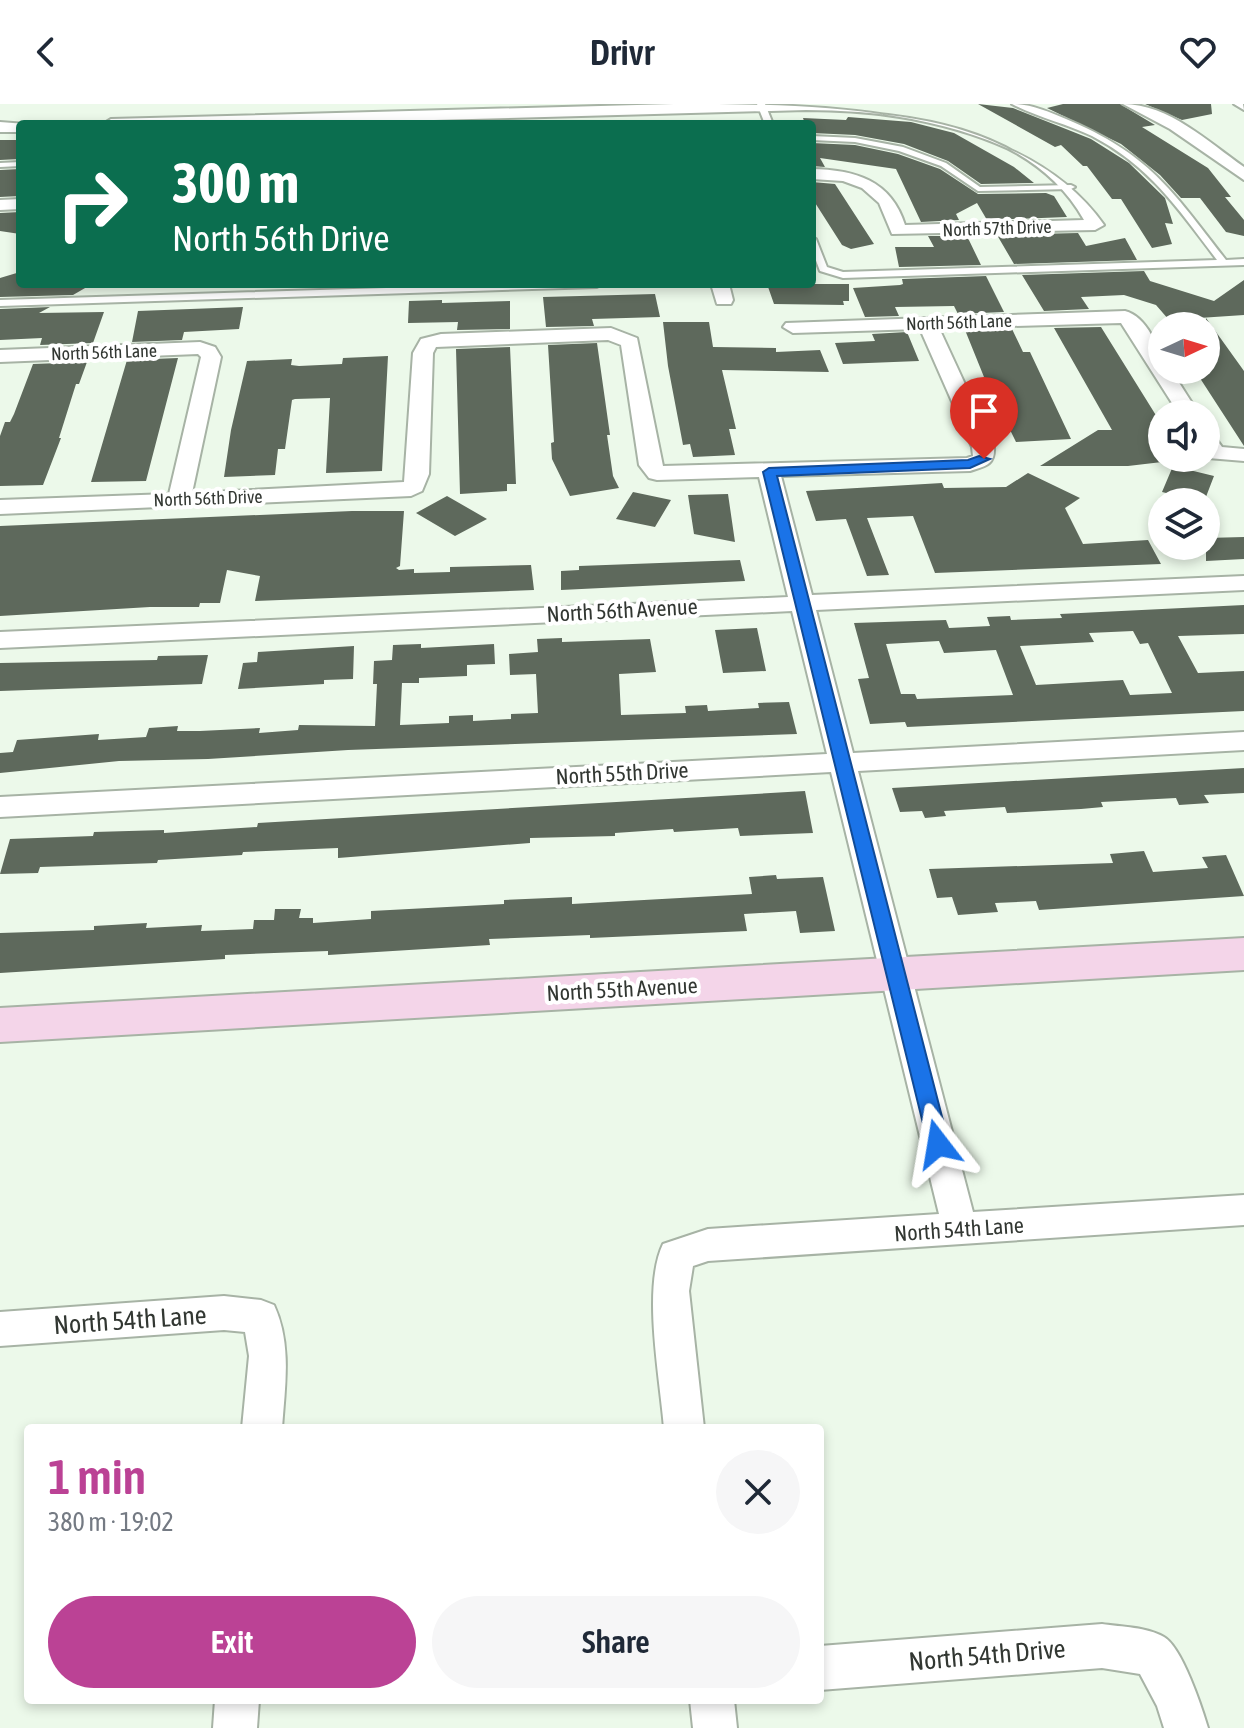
<!DOCTYPE html>
<meta charset="utf-8">
<style>
body{margin:0;font-family:"Asap Condensed",sans-serif;background:#f6f6f7;color:#1f2937;height:100vh;display:flex;flex-direction:column;font-size:30px;white-space:nowrap}
*{box-sizing:border-box;margin:0}
p{font-size:26px;color:#747a83}
.icon{flex:none;width:44px;height:44px;fill:none;stroke:currentColor;stroke-width:2;stroke-linecap:round;stroke-linejoin:round}
.map{position:relative;flex:1;overflow:hidden}
.sheet{position:absolute;left:24px;top:1320px;width:800px;height:280px;display:flex;flex-direction:column;background:#fff;border-radius:8px;box-shadow:0 4px 12px #0003}
.sheet>*{flex:none}
.hud{position:absolute;left:16px;top:16px;width:800px;height:168px;border-radius:8px;box-shadow:0 4px 12px #0003;background:#0b6e4f;color:#fff;overflow:hidden}
.needle{width:52px;rotate:86deg}
.fabs{position:absolute;left:1148px;top:208px;display:grid;gap:16px}
.fabs a{display:grid;place-items:center;width:72px;height:72px;border-radius:50%;background:#fff;box-shadow:0 4px 12px #0003;font-size:40px}
.pin{position:absolute;display:grid;place-items:center;width:68px;height:68px;color:#fff;margin:-82px -34px;border-radius:50% 50% 50% 0;rotate:-45deg;box-shadow:0 0 8px #0007}
.pin .icon{rotate:45deg}
.me{position:absolute;width:88px;margin:-44px;rotate:346deg;stroke-linejoin:round;filter:drop-shadow(0 0 6px #0008)}
.turn{display:flex;align-items:center;gap:28px;height:168px;padding:0 24px;font-size:36px}
.turn .icon{width:104px;height:104px;stroke-width:2.5}
.turn b{display:block;font-size:56px;line-height:68px}
.round{display:grid;place-items:center;flex:none;width:84px;height:84px;border-radius:42px;background:#f6f6f7}
.overview{display:flex;align-items:center;justify-content:space-between;height:136px;padding:0 24px}
h1{font-size:48px;font-weight:600;line-height:60px;color:#bb4295}
.action{display:flex;gap:16px;margin-top:auto;padding:16px 24px}
.action a{flex:1;height:92px;border-radius:48px;background:#bb4295;color:#fff;font-size:32px;font-weight:600;line-height:92px;text-align:center}
.action a+a{background:#f6f6f7;color:#1f2937}
header{display:flex;justify-content:space-between;align-items:center;height:104px;padding:0 24px;background:#fff;font-size:36px;font-weight:600}
.map>svg:first-child{display:block}
</style>
<header><svg class="icon" aria-label="back" viewBox="0 0 24 24"><path d="M15 5l-7 7 7 7"/></svg>Drivr<svg class="icon" aria-label="heart" viewBox="0 0 24 24"><path d="M12 20l-8-8c-3-5 5-10 8-4 3-6 11-1 8 4z"/></svg></header>
<div class="map">
<svg width="1244" height="1624" viewBox="0 0 1244 1624">
<rect width="100%" height="100%" fill="#ecf9ea"/>
<path fill="#5e695c" fill-rule="evenodd" d="M978,0L1013,4L1071,27L1091,35L1129,59L1165,94L1173,120L1165,119L1172,140L1152,144L1121,95H1112L1087,62H1083L1061,41L1055,43Z
M1063,0H1120L1155,21L1142,23L1208,64L1231,93H1225L1244,116V132L1226,128L1200,94H1181L1160,71L1121,40L1047,4Z
M1145,0H1211L1212,10L1182,16Z
M848,13L911,18L954,29L1014,63L1034,79L981,80L948,57L904,40L855,31L812,29V20H805L803,14L846,16Z
M0,36H20V55L0,56Z
M812,39L855,41L898,50L940,65L978,90L1046,89L1054,92L1067,113L987,116L977,99L956,110L959,116L921,118L896,65L820,54L825,63L812,62Z
M20,65V92L0,93V66Z
M812,78L835,80L874,140L851,145L842,141L812,94Z
M20,108V130L0,127V109Z
M1078,129L1086,142L1125,134L1137,156L1014,160L997,131Z
M928,132H967L981,161L899,163L895,143H934Z
M1144,167L1150,177L1214,197L1244,176V211L1169,216L1156,201L1124,191L1081,193L1089,205L1044,207L1022,171Z
M20,168V180H92L73,191L0,193V174Z
M986,172L1004,208L958,210L954,202L895,203L899,212L865,213L853,184L900,181L903,180L902,175Z
M767,180H849V197H843L844,201L774,200Z
M655,190L660,213L592,215L594,222L546,223L543,193Z
M442,196V199L510,197V225L457,226L458,218L408,219L409,197Z
M50,203L39,209L104,208L93,239L40,241L42,234L0,236V205Z
M243,203L239,225L184,228L182,236L132,238L138,207Z
M1206,214L1244,267V342L1196,268H1206Z
M663,218H709L713,243L776,244V248L820,246L829,268L722,266L736,325H729L735,351L693,353L690,340L683,341L668,262Z
M1101,223L1162,321V358L1128,362H1040L1098,326H1112L1054,224Z
M1012,225L1023,248H1030L1071,335L1016,338L984,273L965,226Z
M907,228L919,257L843,260L835,239L875,237L872,230Z
M597,239L610,331H607L613,372L619,384L570,392L552,355L551,339L554,338L548,241Z
M510,243L516,380H507V387L460,390L456,245Z
M388,252L382,367L326,369L330,294L295,295L292,296L285,345H278L275,371L224,373L231,326L247,257L292,255L291,261L299,262L342,260L343,254Z
M178,254L146,377L91,378L127,256Z
M87,258L79,280H76L59,334H61L43,381L0,382V332L5,318H10L14,310L33,260Z
M1173,362L1214,372L1204,398L1162,388Z
M1028,369L1080,394L1065,404L1083,440L1148,436L1161,460L935,469L913,412L867,414L889,471L867,472L846,415L816,417L806,387L942,379L944,384L1006,383Z
M633,388L671,396L655,423L616,415Z
M728,390L735,438L694,430L688,391Z
M447,392L487,415L455,432L416,409Z
M352,407H404L400,462L396,464L399,466L414,465V469L450,468V463L531,461L534,486L255,497L260,472L227,466L220,499H200L199,503H150L0,512V422Z
M1244,433V455L1206,457V434Z
M740,456L745,477L561,486V467L579,466V462Z
M1244,501V530L1178,532L1198,569L1244,567V607L907,623L905,618L870,620L858,575L869,574L854,519L946,516L949,524L990,522L987,513L1010,512L1011,516L1062,514L1060,510ZM1133,527L1140,540L1148,539L1172,589L1130,591L1123,576L1036,581L1020,542L1094,538L1089,529ZM939,537L944,549L996,546L1013,591L917,595L915,590H901L886,540Z
M757,524L766,567L723,569L715,526Z
M562,534V538L650,535L656,568L619,570L621,611L686,609L685,602L707,601L708,607L759,604L758,599L789,598L797,630L348,646L208,655L119,657L0,669V649L13,648L17,636L99,630L98,636L146,633L149,624L178,622L177,627H200L260,624L259,629L298,626L299,621L375,622L377,580H373L374,557L392,556L393,541L421,540V544L494,540L495,560L467,561V572L419,574V579H402L400,621L449,619V612L473,611V617L511,615V610L538,609L536,570L510,571L509,550L538,548L537,535Z
M354,542L353,575L324,576V580L238,585L243,559L257,558L258,548Z
M208,551L202,580L0,587V559L157,556L158,552Z
M1244,664V689L1204,691L1209,699L1179,701L1176,694L1101,698L1103,703L1081,705L1007,709L1005,703L944,707L946,712L925,714L922,707L900,708L892,684Z
M805,687L813,729L740,732L738,724L674,728L673,725L615,729V732L530,734V739L338,754V744L243,748L242,751L158,756L157,759L40,763L38,769L0,770L10,735L93,732L94,728L164,726V729L257,723L258,719Z
M1144,747L1153,768L1208,764L1202,753L1226,751L1244,792L1039,806L1036,797L995,799L998,808L958,811L952,793L937,794L929,765L1113,759L1110,750Z
M776,771L777,775L823,773L835,827L800,829L796,807L744,810L747,827L590,834V831L489,835L490,841L328,851V847L225,851V855L0,869V829L94,826V822L147,819L146,824L202,821L201,827L253,825L254,816H274L275,805H301L299,814H313V819L371,815V807L504,800V796L572,793V800L752,790L749,773Z"/>
<g fill="none" stroke-linecap="round" stroke-linejoin="round">
<defs>
<path id="lane" d="M757,0H765L773,20H765Z
M1012,0C1031,0 1049,8 1066,15C1150,50 1173,88 1226,156L1244,155V161L843,174L820,167L812,146V133L816,135L827,163L843,168L1217,156C1179,106 1150,62 1092,32C1067,20 1037,13 1012,0Z
M1234,0H1243L1244,6Z
M812,32L855,34L903,43L946,59L980,83L1071,81L1075,83L1071,85L978,87L941,62L899,47L855,38L812,36Z
M20,58V62L0,63V59Z
M515,180H601L597,183L0,202V196Z"/>
<path id="street" d="M674,0C819,0 1019,0 1104,121L1095,126L892,130L879,99L862,84L843,77L812,75V65C855,66 891,76 905,121L1084,116C1031,21 903,7 806,6L282,20H103L111,15Z
M1123,0C1169,0 1208,38 1244,63V76L1170,25Z
M0,18L26,20H20V28H0Z
M20,95V105L0,106V96Z
M711,180H729L733,196L731,200H717Z
M1125,207C1146,212 1162,246 1162,266H1171L1199,310H1179L1121,219L939,224L994,343C995,361 986,362 970,367L781,372L812,491L1244,472V486L816,506L853,649L1244,628V646L858,667L973,1108L1244,1091V1121L708,1157L693,1162L689,1187L704,1324H664C660,1274 642,1184 663,1140L708,1125L939,1110L831,668L0,713V693L827,650L792,507L0,544V528L788,493L759,373L657,376L649,374L639,361L621,241L608,236L436,243L433,249L429,370L422,387L411,392L0,410V396L169,390L201,253L198,250L0,258V246L200,238L215,243L221,253L192,389L404,378L413,249L421,235L441,230L611,224L637,234L663,362L967,354L973,352L972,343L920,225L793,229L783,223L786,219Z
M1206,331L1214,332L1222,343L1244,345V357L1208,354Z
M224,1192L261,1196L274,1201C292,1240 285,1282 282,1324H242L249,1252L245,1228L224,1226L0,1242V1208Z
M1102,1520C1122,1523 1147,1523 1164,1533C1182,1543 1202,1604 1208,1624H1164L1157,1602L1140,1570L1102,1564L820,1586V1542Z
M215,1596H259L257,1624H213Z
M690,1596H734L737,1624H693Z"/>
<path id="secondary" d="M1244,834V866L0,938V904Z"/>
</defs>
<use href="#lane" stroke="#a7b3a5" stroke-width="4"/>
<use href="#street" stroke="#a7b3a5" stroke-width="4"/>
<use href="#secondary" stroke="#a7b3a5" stroke-width="4"/>
<use href="#lane" fill="#fff" fill-rule="evenodd"/>
<use href="#street" fill="#fff" fill-rule="evenodd"/>
<use href="#secondary" fill="#f4d5e9" fill-rule="evenodd"/>
</g>
<path fill="#1a73e8" stroke="#114b97" stroke-width="2" d="M979,352L990,355L970,364L777,372L949,1040L946,1046L938,1048L931,1046L928,1040L763,368L769,364L968,356Z"/>
<g text-anchor="middle" dominant-baseline="central" stroke-width="8" stroke-linejoin="round" paint-order="stroke">
<g font-size="18" fill="#323732" stroke="#fff">
<text transform="translate(997 124) rotate(-2)">North 57th Drive</text>
<text transform="translate(959 218) rotate(-2)">North 56th Lane</text>
<text transform="translate(104 248) rotate(-2)">North 56th Lane</text>
<text transform="translate(208 394) rotate(-2)">North 56th Drive</text>
</g>
<g font-size="22" fill="#323732" stroke="#fff">
<text transform="translate(622 506) rotate(-3)">North 56th Avenue</text>
<text transform="translate(622 669) rotate(-3)">North 55th Drive</text>
<text transform="translate(622 885) rotate(-3)">North 55th Avenue</text>
<text transform="translate(959 1125) rotate(-4)">North 54th Lane</text>
</g>
<g font-size="26" fill="#323732" stroke="#fff">
<text transform="translate(130 1216) rotate(-4)">North 54th Lane</text>
<text transform="translate(987 1551) rotate(-5)">North 54th Drive</text>
</g>
</g>
</svg>
<div class="fabs">
<a><svg class="needle" viewBox="-14 -14 28 28"><path d="M0-13l5 13h-10z" fill="#e53935"/><path d="M0 13l5-13h-10z" fill="#747a83"/></svg></a>
<a><svg class="icon" aria-label="sound" viewBox="0 0 24 24"><path d="M4 9h4l5-4v14l-5-4H4zM17 9q2 3 0 6"/></svg></a>
<a><svg class="icon" aria-label="layers" viewBox="0 0 24 24"><path d="M12 4l9 5-9 5-9-5zM3 14l9 5 9-5"/></svg></a>
</div>
<div class="pin" style="left:984px;top:355px;background:#d93025"><svg class="icon" aria-label="arrive" viewBox="0 0 24 24"><path d="M6 21V4h12l-3 4 3 4H6"/></svg></div>
<svg class="me" style="left:938px;top:1040px" viewBox="-20 -20 40 40"><path d="M0-17L14 15 0 8-14 15z" fill="#1a73e8" stroke="#fff" stroke-width="4"/></svg>
<div class="hud">
<div class="turn"><svg class="icon" aria-label="right" viewBox="0 0 24 24"><path d="M7 20v-9h11M14 6l5 5-5 5"/></svg><div><b>300 m</b>North 56th Drive</div></div>
</div>
<section class="sheet">
<div class="overview"><div><h1>1 min</h1><p>380 m · 19:02</p></div><a class="round"><svg class="icon" aria-label="close" viewBox="0 0 24 24"><path d="M6 6l12 12M18 6L6 18"/></svg></a></div>
<div class="action"><a>Exit</a><a>Share</a></div>
</section>
</div>
